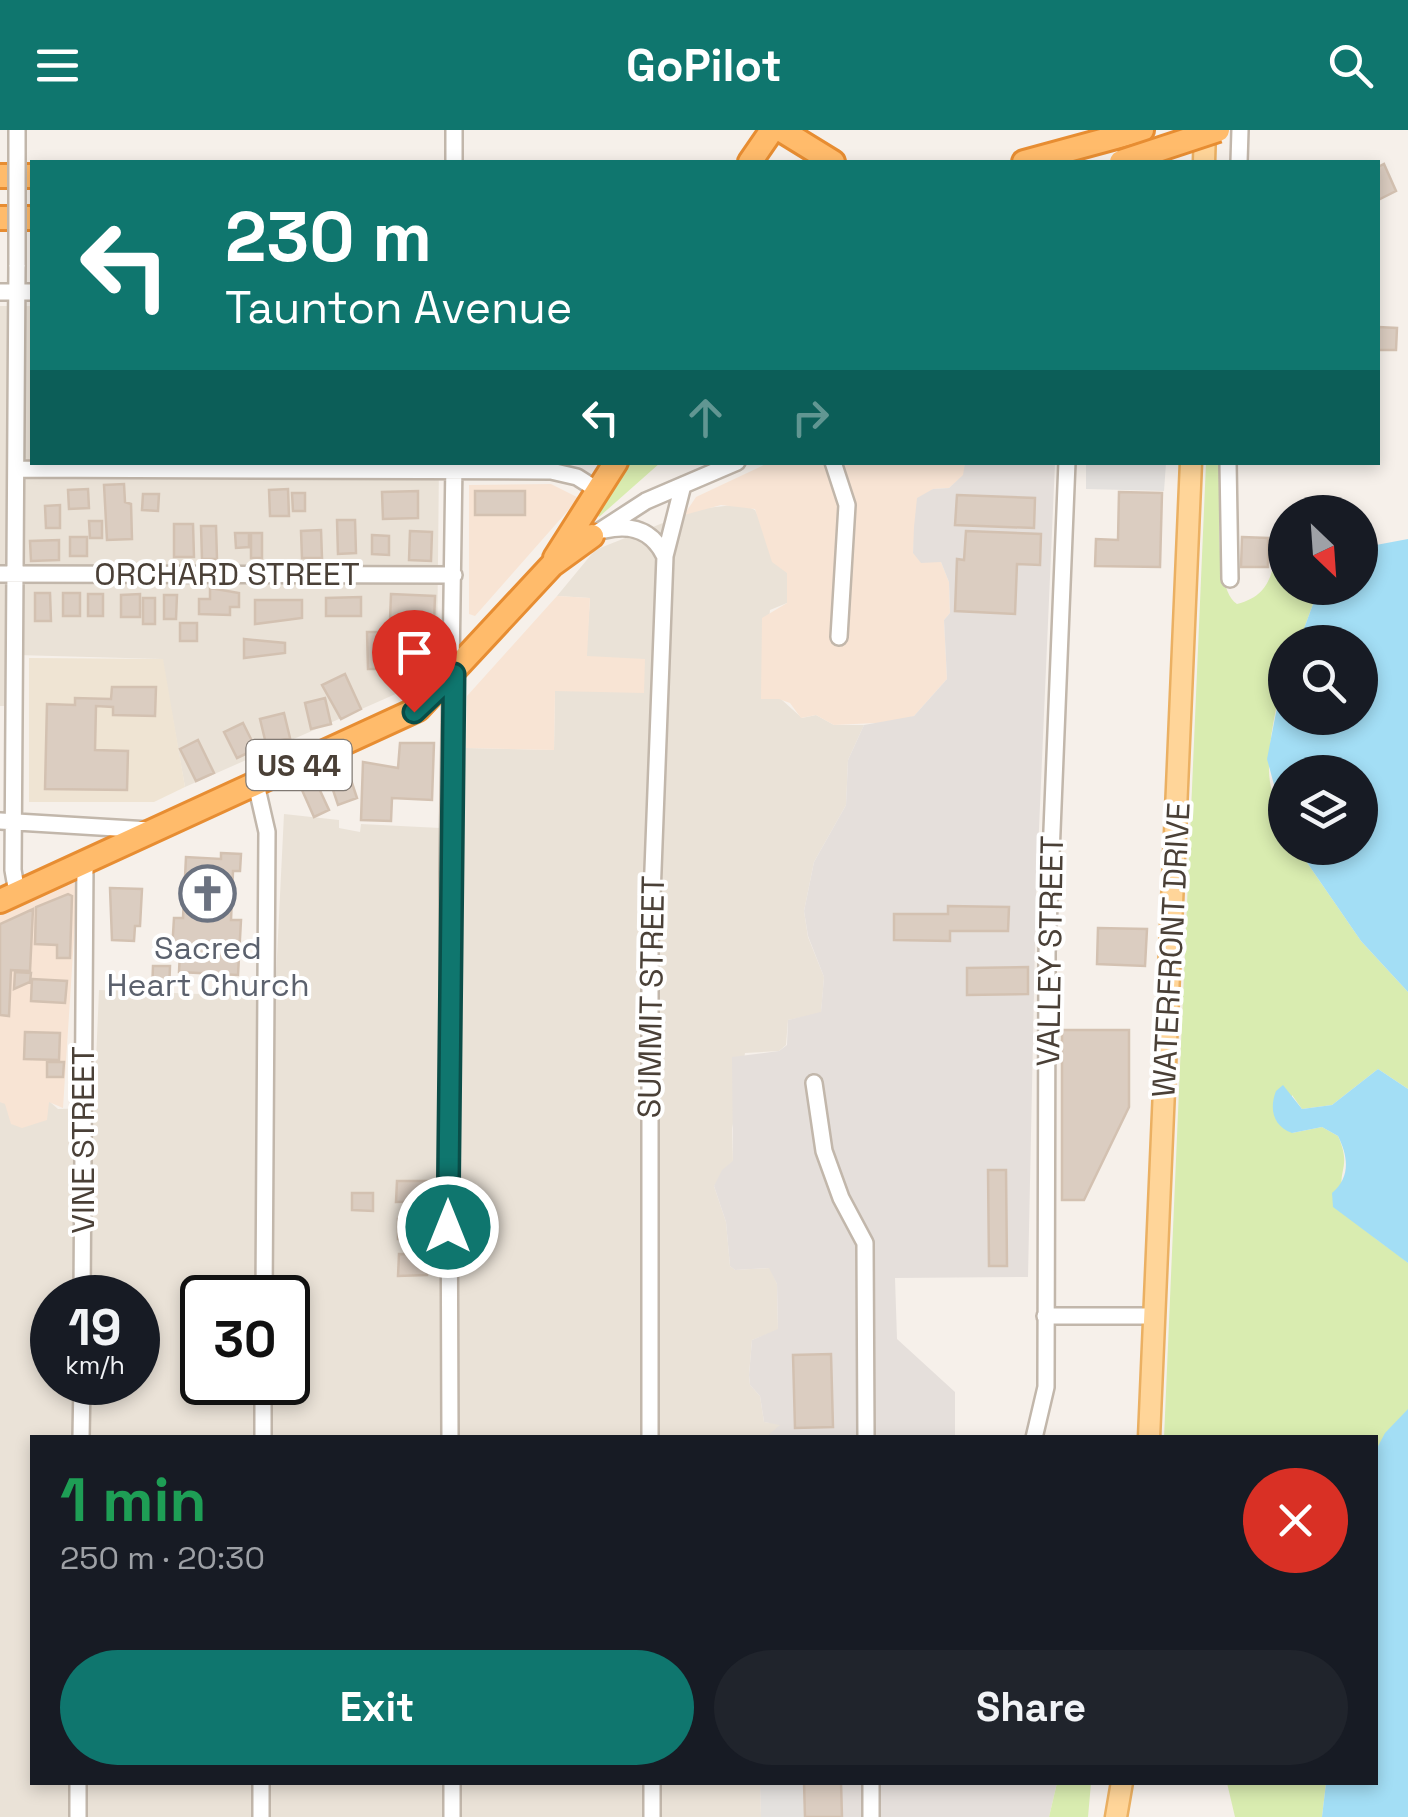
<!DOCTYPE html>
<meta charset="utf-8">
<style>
body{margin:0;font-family:"Space Grotesk",sans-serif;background:#20242c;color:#f1f3f6;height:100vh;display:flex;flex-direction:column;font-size:38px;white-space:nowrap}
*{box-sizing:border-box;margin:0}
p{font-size:32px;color:#9ea1a6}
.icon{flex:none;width:55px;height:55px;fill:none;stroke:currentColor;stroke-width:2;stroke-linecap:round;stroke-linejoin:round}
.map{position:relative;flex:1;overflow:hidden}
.drawer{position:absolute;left:30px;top:1305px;width:1348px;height:350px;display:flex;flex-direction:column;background:#171b24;border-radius:0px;box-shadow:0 5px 15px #0003}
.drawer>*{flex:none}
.top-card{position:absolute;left:30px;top:30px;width:1350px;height:305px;border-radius:0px;box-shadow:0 5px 15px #0003;background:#0f766e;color:#fff;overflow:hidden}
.needle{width:65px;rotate:155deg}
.tools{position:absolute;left:1268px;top:365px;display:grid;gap:20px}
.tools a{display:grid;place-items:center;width:110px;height:110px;border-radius:50%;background:#171b24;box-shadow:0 5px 15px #0003;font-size:50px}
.speed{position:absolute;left:30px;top:1145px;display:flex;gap:20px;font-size:50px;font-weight:700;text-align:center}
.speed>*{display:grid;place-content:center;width:130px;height:130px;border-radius:50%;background:#171b24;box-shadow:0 5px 15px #0003;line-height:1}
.speed small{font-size:25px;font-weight:400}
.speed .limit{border:5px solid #111;border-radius:15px;background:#fff;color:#111}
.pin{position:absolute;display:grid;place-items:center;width:85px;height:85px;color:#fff;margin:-102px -42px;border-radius:50% 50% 50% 0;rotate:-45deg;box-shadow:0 0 10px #0007}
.pin .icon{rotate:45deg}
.me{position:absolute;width:110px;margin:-55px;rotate:0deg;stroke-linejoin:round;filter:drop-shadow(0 0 8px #0008)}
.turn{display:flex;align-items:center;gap:35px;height:210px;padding:0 30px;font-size:45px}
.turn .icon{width:130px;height:130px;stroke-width:2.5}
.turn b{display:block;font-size:70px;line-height:85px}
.lanes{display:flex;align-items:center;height:95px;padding:0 30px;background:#0003;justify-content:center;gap:50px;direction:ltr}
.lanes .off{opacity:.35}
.round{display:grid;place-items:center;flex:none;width:105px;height:105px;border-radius:52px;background:#20242c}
.summary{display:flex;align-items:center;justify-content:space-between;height:170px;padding:0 30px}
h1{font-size:60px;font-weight:600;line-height:75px;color:#1e9e55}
.action{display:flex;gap:20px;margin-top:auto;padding:20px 30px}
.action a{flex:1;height:115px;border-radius:60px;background:#0f766e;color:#fff;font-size:40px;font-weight:600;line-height:115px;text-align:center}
.action a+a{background:#20242c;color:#f1f3f6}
header{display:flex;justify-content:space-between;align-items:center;height:130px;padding:0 30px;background:#0f766e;color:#fff;font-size:45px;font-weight:600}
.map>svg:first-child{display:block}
</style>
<header><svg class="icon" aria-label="menu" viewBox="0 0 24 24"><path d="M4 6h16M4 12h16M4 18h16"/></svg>GoPilot<svg class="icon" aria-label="search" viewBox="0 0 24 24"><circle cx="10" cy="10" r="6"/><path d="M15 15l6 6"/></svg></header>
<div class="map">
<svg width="1408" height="1687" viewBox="0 0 1408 1687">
<rect width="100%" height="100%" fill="#f6f0ea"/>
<path fill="#eae2d7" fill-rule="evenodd" d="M0,176H32V332L439,333L437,525L407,559L185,657L162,529L16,525L15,576H0Z
M742,374L755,380L787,443V473L770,480L762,552L802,588L816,585L834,595H864L848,630L846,675L814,732L804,781L808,807L824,847L821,883L788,890L786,915L779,921L745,923L732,999L733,1032L714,1056L726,1092L730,1136L735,1140L770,1138L777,1154L778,1200L752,1210L749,1245L750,1255L760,1266L764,1292L781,1294L779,1299L766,1307L740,1308H32V1652H760L761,1687H0V972L47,977L49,971L58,979L94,978L99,860L275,867L284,684L339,690V698L360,702L361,694L460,699L466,618L554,620L555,561L586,526L590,468L557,466L595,420L698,379ZM52,1168H138V1252H52ZM202,1168H288V1252H202Z"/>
<path fill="#f8e4d4" d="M768,333H965L964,345L949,358L933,359L916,387L913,423L941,432L949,452L950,483L944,490L947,549L914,586L896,592L834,595L816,585L801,588L790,573L779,569H761L762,488L787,473V443L772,432L755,379L721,375L684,385L696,367Z
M551,354L579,368L475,486L469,484V355Z
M557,466L590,468L587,526L645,529L644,563L555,561L554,620L466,618L467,566Z
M79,730L63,978L49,972L47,990L22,998L11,994L5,974L0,972V764Z"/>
<path fill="#e5dfdb" d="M965,333H1055L1036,767L1028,1147L895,1148L897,1209L955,1262V1307H740H766L780,1295L764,1292L760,1266L750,1255L749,1245L752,1210L778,1199L777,1154L769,1138L735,1140L730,1136L726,1092L714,1056L722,1040L733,1031L732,927L779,921L787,915L788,890L821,882L824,847L808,806L804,781L814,732L846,675L848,630L864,595L914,586L947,549L944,490L950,483L949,452L941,432L921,433L913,423L914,397L917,368L933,359L949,358L963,345Z
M760,1653H1057L1049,1687H761Z"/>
<path fill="#efe4d3" d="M29,528L163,529L185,657L154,672H29Z"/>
<path fill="#d9ecb0" d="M628,333H660L599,387L597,384Z
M1206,333H1219C1221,364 1212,458 1237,474C1275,465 1275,433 1276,401H1285V458H1319L1299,512H1285C1285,555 1268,596 1269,640C1269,667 1285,690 1285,718H1297L1361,811L1408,862V959L1378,939L1332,975L1302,979L1292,965V1003L1322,997L1338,1006C1351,1035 1339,1039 1342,1058C1348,1098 1382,1110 1408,1133V1340L1375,1413V1308H1164Z
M1057,1653H1091L1088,1687H1049Z
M1227,1653H1326L1322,1687H1235Z"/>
<path fill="#e4e1de" d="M1086,333H1166L1164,361L1086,359Z
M761,1653H804L805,1687H761Z"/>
<path fill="#a3def5" d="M1408,409V862L1361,811L1297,718H1360V642H1285V695L1267,629L1285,536V588H1360V512H1299L1319,458H1360V418Z
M1378,939L1408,959V1133L1333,1077L1332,1063C1351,1047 1348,1026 1338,1006L1322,997L1292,1003C1273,996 1269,979 1276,961L1283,955L1302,979L1332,975Z
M1408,1279V1687H1322L1326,1653L1375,1652V1322L1385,1303Z"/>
<path fill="#dbcdc1" stroke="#d3c1b1" stroke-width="2.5" d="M1384,34L1396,61L1378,70V37Z
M1378,197L1397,198L1396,220H1378Z
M124,354L125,372L131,374L132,409L107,410L104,355Z
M88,359L89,378L69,379L68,360Z
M288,359L289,386H270L269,360Z
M418,361V388L383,389L382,362Z
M475,361H525V385H475Z
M1119,362L1162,363L1160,437L1095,436L1096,409L1118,410Z
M292,363H305V381H293Z
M143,364H159L158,381L142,380Z
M957,365L1035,368L1034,398L955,395Z
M60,375V398H46L45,376Z
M337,390H355L356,423L338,424Z
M89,391H102V408H90Z
M174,394H193L194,427H174Z
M201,396H216L217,429H202Z
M321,400L322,428H302L301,401Z
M410,401L432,402L431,431L409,430Z
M966,401L1041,404L1040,435L1017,434L1015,484L955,481L957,429L964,430Z
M235,403H249V417L236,418Z
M251,403H262V428H251Z
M372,405L389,406V425L372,424Z
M70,407H87V426H70Z
M1242,407L1268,408V437H1241Z
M59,410V430L31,431L30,411Z
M210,458L239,463V477H230V485L199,484V469H210Z
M35,463H50L51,491H35Z
M63,463H80V486H63Z
M88,464H103V486H88Z
M140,464V487H121V465Z
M391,464L435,466L434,493L390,490Z
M164,465H177L176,489H164Z
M361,467V486H326V468Z
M143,468H155V494H143Z
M255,470H302V488L255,494Z
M180,493H197V511H180Z
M367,502H389L390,528L380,539H368Z
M244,509L285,513V523L244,528Z
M345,544L361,579L341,589L322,555Z
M112,557H156L155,586L113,585V577L96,576L95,620L128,621L127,660L45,659L47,574L75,575V568L111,569Z
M325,568L331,594L311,599L305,573Z
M284,583L290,608L266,614L260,589Z
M243,593L256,619L237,628L224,602Z
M198,610L214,643L196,651L180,619Z
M400,613H434L432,670L392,668L391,691L361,690L363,632L398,638Z
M349,644L357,668L338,675L330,651Z
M317,654L329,680L314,687L302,660Z
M221,723L241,724L240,741H233L231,790H241L238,845L179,842L180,821H172L174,788H183L186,727L221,729Z
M110,758L142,759L140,796H135L134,811L112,810Z
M68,764L72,766L70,828H57V815L35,814L36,777Z
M948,776L1009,777L1008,801H950V811L894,810V784H948Z
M33,779L30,841L11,840L9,886L0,885V794Z
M1098,798L1147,799L1145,836L1097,834Z
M153,836H170L169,863L152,862Z
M1028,837V864L967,865V838Z
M15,842L31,843L30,852L14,859Z
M32,849L67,851L65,873L31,871Z
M1062,900H1129V977L1084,1070H1062Z
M25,902L60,903L59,930L24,929Z
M47,932H64L63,947H47Z
M988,1040H1006L1007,1136H989Z
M397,1051H429L430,1071L396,1072Z
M352,1063H373V1081L352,1080Z
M398,1089H426V1109H398Z
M399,1124L427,1125V1145L398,1146Z
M831,1224L833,1297L795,1298L793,1225Z
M804,1652H841L842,1687H805Z"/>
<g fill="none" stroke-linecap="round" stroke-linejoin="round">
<defs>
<path id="minor" d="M454,0V32
M1239,32L1240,0
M17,135L13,740L17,763
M0,162H32
M833,332L847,375L839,507
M1228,332L1230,449
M16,339L551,341L577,347L599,361
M605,400C631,394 652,400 664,425
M592,406L646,371L737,332
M0,444L454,445
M256,654L267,702L264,1168
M0,691L149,700
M814,953L824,1021L841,1068L865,1113L866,1308
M82,1168L85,732
M1045,1186H1154
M81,1308L82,1252
M263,1308V1252
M450,1308L448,743L454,332
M650,1308V818L665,426L683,355
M1034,1308L1046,1257L1047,823L1067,332
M652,1652V1687
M871,1652V1687
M78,1687V1652
M261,1687V1652
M452,1687V1652"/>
<path id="major" d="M1204,32L1205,0
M1149,1308L1191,332
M1116,1687L1122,1652"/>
<path id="highway" d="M781,0L833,32
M750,32L772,0
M1024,32L1142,0
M0,46H32
M0,88H32
M555,428L616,332
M0,771L418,579L552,435L592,406"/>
</defs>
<use href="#minor" stroke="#c2b7ab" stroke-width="20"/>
<use href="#major" stroke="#ebb062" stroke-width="25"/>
<use href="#highway" stroke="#e78d32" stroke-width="28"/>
<use href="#minor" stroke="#fff" stroke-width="15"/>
<use href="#major" stroke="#ffd599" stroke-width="20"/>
<use href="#highway" stroke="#ffbb6b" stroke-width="22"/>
<defs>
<path id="minor-bridge" d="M17,135V0"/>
<path id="highway-bridge" d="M1121,32L1218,0"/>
</defs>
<use href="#minor-bridge" stroke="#c2b7ab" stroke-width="20" stroke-linecap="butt"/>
<use href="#highway-bridge" stroke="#e78d32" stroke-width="28" stroke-linecap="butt"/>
<use href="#minor-bridge" stroke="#fff" stroke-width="15"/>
<use href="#highway-bridge" stroke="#ffbb6b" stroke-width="22"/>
</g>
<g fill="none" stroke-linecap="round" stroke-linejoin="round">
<defs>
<path id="route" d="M414,582L454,544L448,1097"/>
</defs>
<use href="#route" stroke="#0a4d48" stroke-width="25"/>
<use href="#route" stroke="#0f766e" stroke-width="18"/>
</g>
<defs>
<symbol id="church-ring" viewBox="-11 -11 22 22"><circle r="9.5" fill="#fff" stroke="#6b7280" stroke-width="1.5"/><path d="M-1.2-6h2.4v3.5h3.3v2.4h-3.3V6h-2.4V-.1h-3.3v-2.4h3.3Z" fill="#6b7280"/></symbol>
</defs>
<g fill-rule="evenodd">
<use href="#church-ring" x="176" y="732" width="63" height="63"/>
</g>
<g text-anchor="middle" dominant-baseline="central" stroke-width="8" stroke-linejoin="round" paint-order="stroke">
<rect fill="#fff" stroke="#807973" stroke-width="2.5" x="246.5" y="610" width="105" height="50" rx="8"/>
<g font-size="30" font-weight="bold" fill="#4a4037">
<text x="299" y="635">US 44</text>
</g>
<g font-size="32" fill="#4a4037" stroke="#fff">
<text x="227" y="444">ORCHARD STREET</text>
<text transform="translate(1171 820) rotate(-87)">WATERFRONT DRIVE</text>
<text transform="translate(1050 821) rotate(-89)">VALLEY STREET</text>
<text transform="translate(651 867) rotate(-89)">SUMMIT STREET</text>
<text transform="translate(83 1010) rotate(-90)">VINE STREET</text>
</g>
<g font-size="32" fill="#5b616d" stroke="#fff">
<text x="208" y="818">Sacred<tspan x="208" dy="37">Heart Church</tspan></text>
</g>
</g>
</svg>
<div class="tools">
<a><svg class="needle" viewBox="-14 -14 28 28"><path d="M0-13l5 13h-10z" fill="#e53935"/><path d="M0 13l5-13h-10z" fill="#9ea1a6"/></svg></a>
<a><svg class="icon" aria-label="search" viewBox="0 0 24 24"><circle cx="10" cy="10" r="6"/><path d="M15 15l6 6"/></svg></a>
<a><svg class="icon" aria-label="layers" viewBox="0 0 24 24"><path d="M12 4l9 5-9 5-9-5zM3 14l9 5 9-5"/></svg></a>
</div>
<div class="speed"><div>19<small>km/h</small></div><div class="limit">30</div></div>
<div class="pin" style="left:414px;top:582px;background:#d93025"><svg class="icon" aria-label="arrive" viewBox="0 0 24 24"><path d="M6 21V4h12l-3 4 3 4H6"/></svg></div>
<svg class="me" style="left:448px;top:1097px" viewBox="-20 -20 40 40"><circle r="17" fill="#0f766e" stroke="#fff" stroke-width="3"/><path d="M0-11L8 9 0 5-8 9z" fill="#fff"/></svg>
<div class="top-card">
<div class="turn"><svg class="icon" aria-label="left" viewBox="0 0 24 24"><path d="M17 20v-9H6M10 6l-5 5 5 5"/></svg><div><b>230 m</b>Taunton Avenue</div></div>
<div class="lanes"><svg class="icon" aria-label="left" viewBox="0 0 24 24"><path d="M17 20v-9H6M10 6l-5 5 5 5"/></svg><svg class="icon off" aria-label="ahead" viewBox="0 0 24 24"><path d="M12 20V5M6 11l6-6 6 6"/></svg><svg class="icon off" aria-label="right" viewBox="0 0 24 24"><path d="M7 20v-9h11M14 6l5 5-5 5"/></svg></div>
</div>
<section class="drawer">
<div class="summary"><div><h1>1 min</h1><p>250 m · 20:30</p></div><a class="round" style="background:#d93025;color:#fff"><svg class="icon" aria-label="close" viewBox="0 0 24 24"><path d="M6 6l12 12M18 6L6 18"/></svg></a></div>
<div class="action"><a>Exit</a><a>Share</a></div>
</section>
</div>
